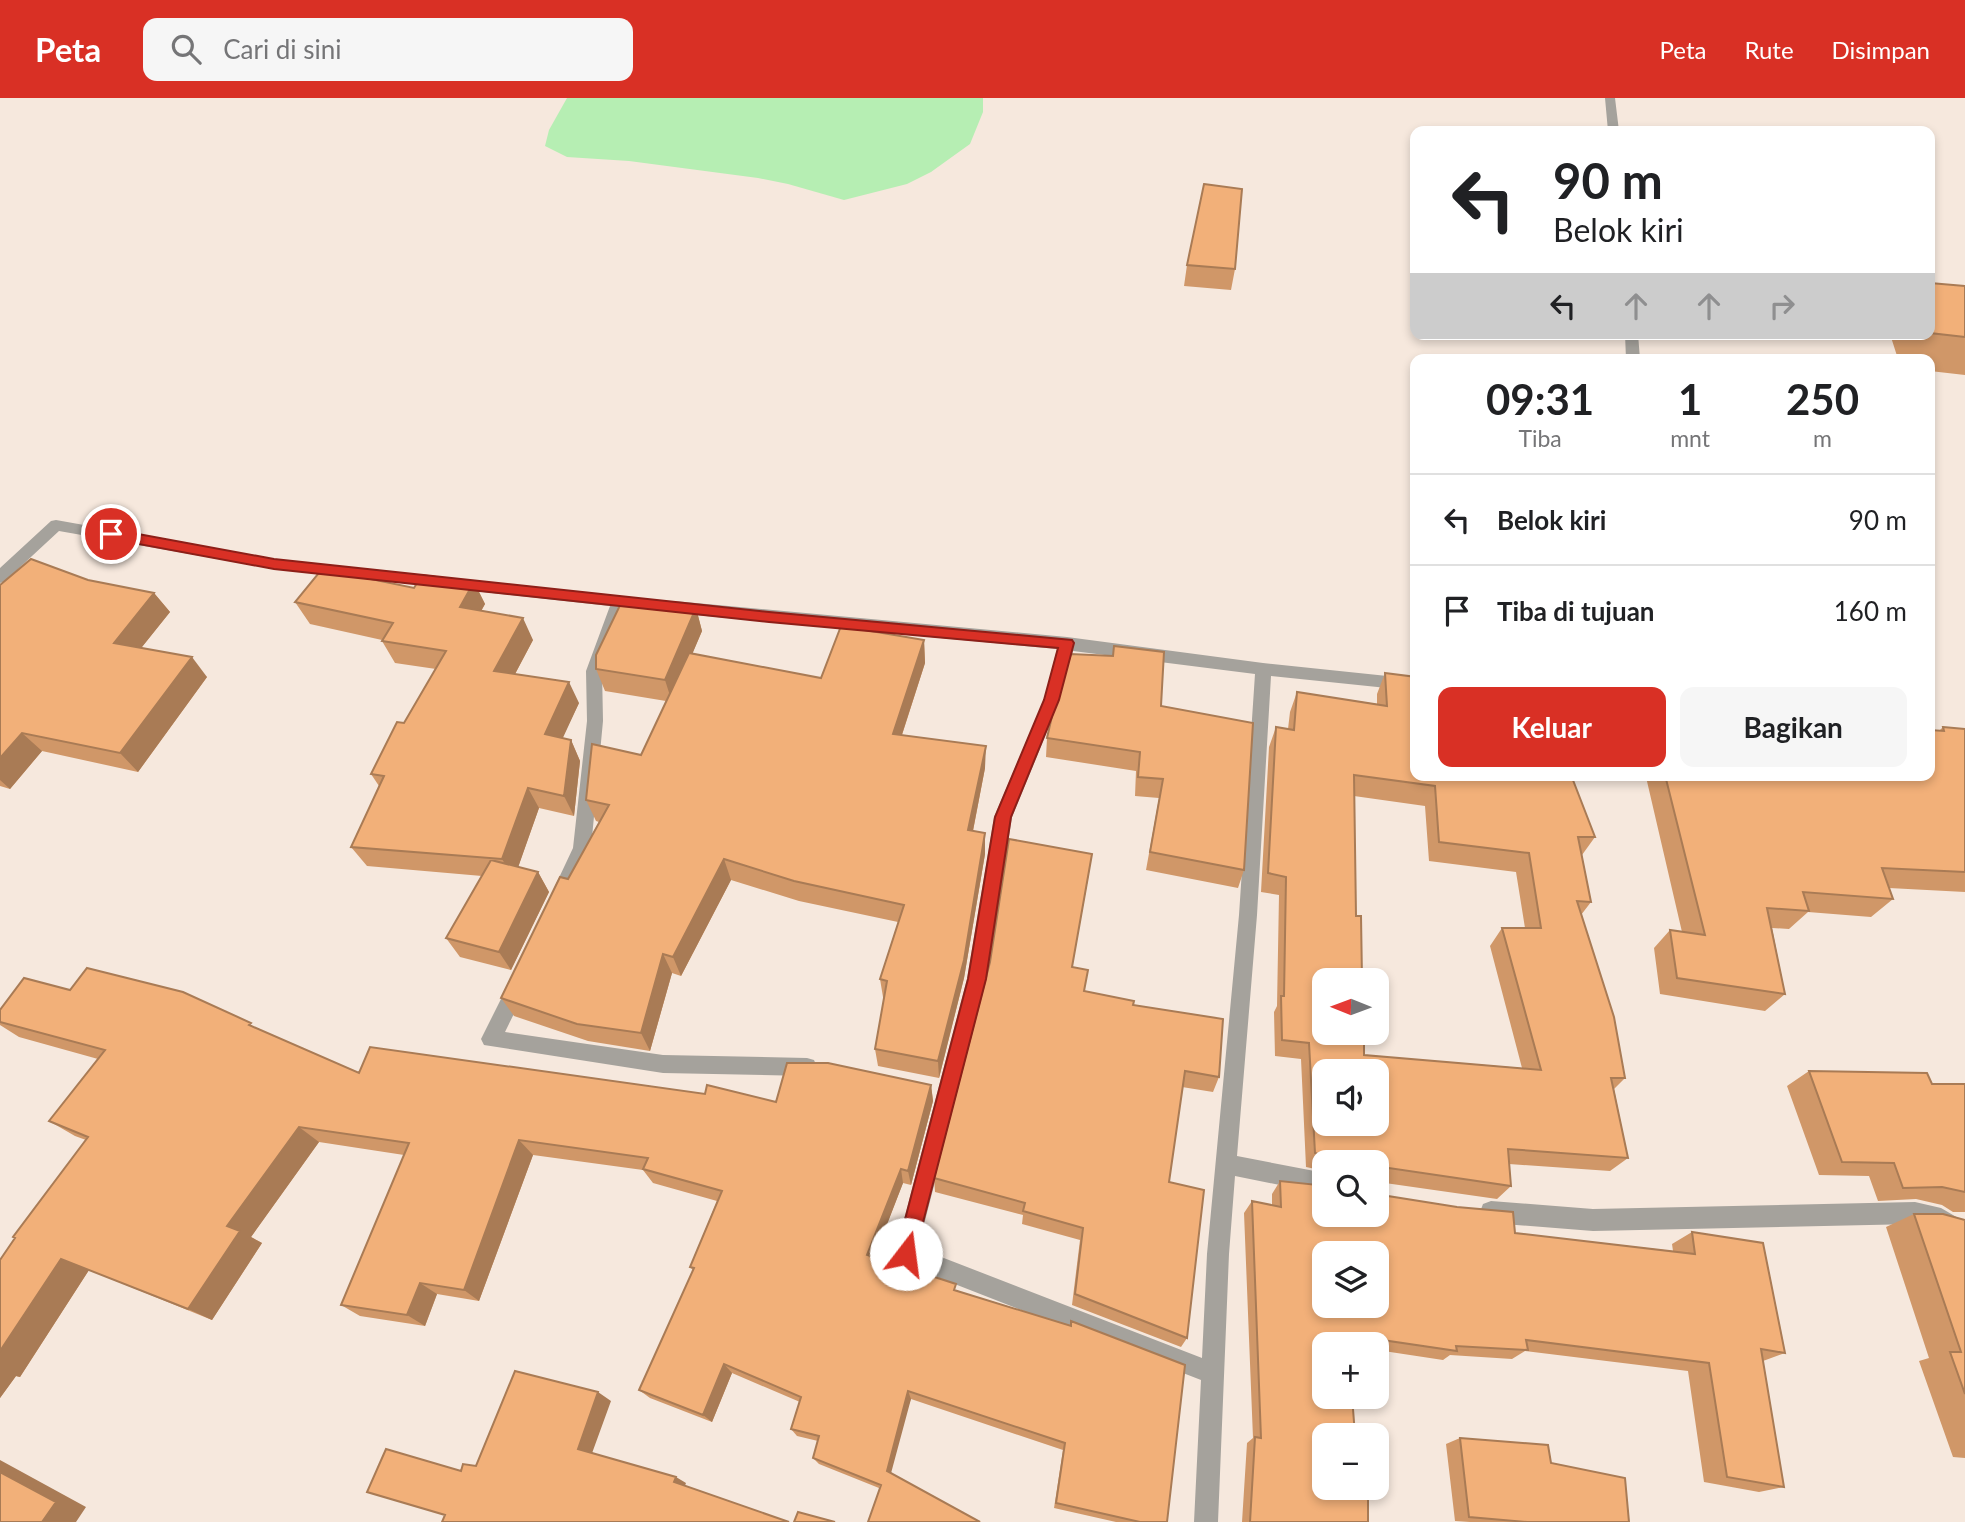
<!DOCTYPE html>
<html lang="id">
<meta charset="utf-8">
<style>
body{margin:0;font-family:Lato,sans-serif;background:#f6f6f6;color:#202124;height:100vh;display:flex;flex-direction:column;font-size:26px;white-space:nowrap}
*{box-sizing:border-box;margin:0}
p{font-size:23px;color:#757577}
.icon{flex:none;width:38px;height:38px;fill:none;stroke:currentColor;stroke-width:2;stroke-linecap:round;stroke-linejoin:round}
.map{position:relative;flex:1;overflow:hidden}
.side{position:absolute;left:1410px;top:256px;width:525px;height:427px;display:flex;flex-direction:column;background:#fff;border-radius:14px;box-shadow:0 4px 10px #0003}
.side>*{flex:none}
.hud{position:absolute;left:1410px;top:28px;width:525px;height:214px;border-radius:14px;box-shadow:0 4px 10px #0003;background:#fff;color:#202124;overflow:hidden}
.needle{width:46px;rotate:271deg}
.buttons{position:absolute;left:1312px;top:870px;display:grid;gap:14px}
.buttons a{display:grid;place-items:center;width:77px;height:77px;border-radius:14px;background:#fff;box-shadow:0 4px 10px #0003;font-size:35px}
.pin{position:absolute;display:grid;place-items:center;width:60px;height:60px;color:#fff;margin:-30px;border:4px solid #fff;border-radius:50%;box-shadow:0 2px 7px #0007}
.me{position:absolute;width:77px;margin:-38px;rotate:15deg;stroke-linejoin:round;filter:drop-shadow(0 0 5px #0008)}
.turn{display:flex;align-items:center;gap:24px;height:147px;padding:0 28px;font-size:32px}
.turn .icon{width:91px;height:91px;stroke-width:2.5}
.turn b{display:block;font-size:49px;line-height:60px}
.lanes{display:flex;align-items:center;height:66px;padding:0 28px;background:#0003;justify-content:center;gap:35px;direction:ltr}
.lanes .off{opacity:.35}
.eta{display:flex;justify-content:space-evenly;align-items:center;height:119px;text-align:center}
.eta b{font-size:42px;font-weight:700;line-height:49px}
.button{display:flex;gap:14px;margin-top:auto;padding:14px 28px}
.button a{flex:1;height:80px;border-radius:14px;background:#d93025;color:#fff;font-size:28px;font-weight:700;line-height:80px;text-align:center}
.button a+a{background:#f6f6f6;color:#202124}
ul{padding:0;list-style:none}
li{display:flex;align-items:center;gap:21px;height:91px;padding:0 28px;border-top:2px solid #e0e0e0}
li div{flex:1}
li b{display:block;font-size:26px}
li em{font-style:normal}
header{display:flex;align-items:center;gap:42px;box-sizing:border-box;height:98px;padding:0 35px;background:#d93025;color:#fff}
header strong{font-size:33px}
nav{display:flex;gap:38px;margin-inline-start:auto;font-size:24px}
.search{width:490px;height:63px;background:#f6f6f6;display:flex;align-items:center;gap:18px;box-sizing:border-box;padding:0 24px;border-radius:14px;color:#757577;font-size:26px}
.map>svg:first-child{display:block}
</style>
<header>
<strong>Peta</strong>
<div class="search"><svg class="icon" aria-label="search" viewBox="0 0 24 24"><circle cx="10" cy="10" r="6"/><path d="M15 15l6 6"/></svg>Cari di sini</div>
<nav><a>Peta</a><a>Rute</a><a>Disimpan</a></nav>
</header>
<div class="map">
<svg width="1965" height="1424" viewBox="0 0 1965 1424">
<rect width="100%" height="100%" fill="#f6e8dd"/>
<path fill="#b6eeb3" d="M567,0H983V14L970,46L931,74L907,86L844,102L788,86L758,80L629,63L567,59L545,48L549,32Z"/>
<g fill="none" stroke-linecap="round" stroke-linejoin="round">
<path fill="#a5a29c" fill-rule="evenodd" d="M1605,0H1615L1619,33H1608Z
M1625,236H1638L1640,261H1626Z
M56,422L274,461L651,502L654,506L646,512L625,509L602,573L603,623L591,750L564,807L558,809L552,807L549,801L573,750L587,623L586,573L610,508L274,471L59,433L5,483L0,485V470L51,423Z
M674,503L1067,539L1263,565L1416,581V593L1271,578L1257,817L1237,1058L1325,1075V1096L1235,1078L1229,1156L1218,1424H1194L1201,1282L906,1167L898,1164L895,1156L967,881L994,719L1044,602L1057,551L674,515L666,509ZM1073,553L1255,576L1239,817L1207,1156L1202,1260L918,1150L987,881L1012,719L1060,602Z
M518,878L525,881L528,887L505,934L663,957L807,960L814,962L817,969L814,976L807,978L663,975L484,947L481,941L511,881Z
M1491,1103L1593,1111L1915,1104L1941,1110L1965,1124V1148L1937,1131L1915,1126L1593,1133L1491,1125L1483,1122L1480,1114L1483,1106Z"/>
</g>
<path fill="#d09768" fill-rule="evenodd" d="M1187,167L1235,171L1231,192L1184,188Z
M1930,185L1965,188V277L1930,273V261H1898L1890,236H1930Z
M88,482L154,495L170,514L141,550L207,579L138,674L42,653L10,691L0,688V487Z
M474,484L485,506L481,513L533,542L515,576L579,605L562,640L571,642L580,663L574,718L539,710L518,769L538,774L549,794L511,872L460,859L446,840L482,778L367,768L351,749L379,688L371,676L404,625L436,571L395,565L382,543V542L310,526L295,504Z
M696,510L702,533L692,556L821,580L924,542L925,565L902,637L985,670L973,733L985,756L964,880L939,980L878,968L875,951L884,900L883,899L880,881L898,824L799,803L731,782L681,878L672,875L650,953L588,943L514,918L501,900L599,724L596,723L586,702L641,657L666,603L605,593L596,571Z
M1385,575L1416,677L1595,739L1582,757L1591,804L1581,817L1625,980L1614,991L1628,1060L1610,1073L1509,1066L1511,1088L1497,1101L1385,1085V1095L1388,1098L1515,1135L1673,1153L1672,1146L1692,1134L1785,1255L1763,1263L1784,1389L1759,1394L1704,1384L1688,1273L1525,1253L1512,1261L1450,1257L1443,1262L1377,1252V1246H1325V1337L1368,1424H1242L1247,1345L1253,1340L1244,1115L1252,1103L1272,1107V1096L1280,1083L1313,1087L1317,1082L1325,1116L1377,1064H1325V1073L1306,1069L1301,961L1275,958L1274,914L1277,908L1279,797L1261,794L1269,649L1276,629L1288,631L1290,614L1297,594L1377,606V596ZM1354,698L1425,708L1429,763L1516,774L1525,830H1502L1490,848L1522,970L1364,957L1356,818Z
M1161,608L1244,772L1238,790L1146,772L1159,700L1135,698L1136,673L1046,659L1047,640Z
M1943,629L1965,631V794L1889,790L1893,801L1871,819L1808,814L1789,831L1772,830L1785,896L1765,913L1660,896L1654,850L1670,832L1682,834L1646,679L1610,677H1930L1939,633Z
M1089,775L1072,869L1084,893L1133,907L1219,979L1213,994L1182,989L1169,1084L1187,1240L1181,1249L1072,1207L1080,1142L1022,1126L1023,1117L935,1094L934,1080Z
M70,892L256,930L359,975L705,996L776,1004L931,987L933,1003L911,1087L903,1085L874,1159L957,1193L1070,1227L1071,1223L1167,1424H1116L1054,1410L1063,1352L911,1301L879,1390L819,1366L813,1360L818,1343L797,1338L791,1331L800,1304L732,1275L712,1324L650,1300L639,1292L693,1172L690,1169L717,1103L653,1085L643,1072L533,1057L479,1203L437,1196L425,1228L360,1218L341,1207L404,1057L319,1044L251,1139L262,1145L212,1222L89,1172L20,1279L16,1278L0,1300V1162L86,1042L75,1038L49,1023L98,961L19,939L0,927V912Z
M1809,973L1932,986H1965V1114H1953L1942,1107L1916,1101L1878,1103L1869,1078L1819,1077L1787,988Z
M1914,1116L1965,1122V1360L1953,1359L1919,1263L1929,1260L1886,1129Z
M1460,1340L1551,1365L1629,1424H1470L1455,1423L1446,1346Z"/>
<path fill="#a97b55" d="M474,484L485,506L471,531L460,509Z
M154,495L170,514L130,564L114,545Z
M696,510L702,533L672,604L665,582Z
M523,520L533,542L505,595L494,573Z
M924,542L925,565L895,658L893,636Z
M192,559L207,579L138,674L120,655Z
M569,584L579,605L555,657L545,636Z
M22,635L42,653L10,691L0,682V660Z
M571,642L580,663L574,718L564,698Z
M986,648L985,670L969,753L968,732Z
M528,690L539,710L514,781L502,761Z
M985,735V756L964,880L939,980L938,963Z
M1092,756L1089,775L1069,887L1072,869Z
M724,761L731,782L681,878L673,859Z
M538,774L549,794L511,872L499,854Z
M663,856L672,875L650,953L641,935Z
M931,987L933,1003L911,1087L908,1073Z
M299,1029L319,1044L251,1139L262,1145L212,1222L188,1211L227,1128Z
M519,1042L533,1057L479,1203L464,1192Z
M901,1071L903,1085L871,1168L867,1157Z
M61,1161L89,1172L20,1279L16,1278L0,1300V1253Z
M420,1185L437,1196L425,1228L407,1217Z
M724,1266L732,1275L712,1324L703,1317Z
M908,1293L911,1301L890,1379L887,1373Z
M598,1294L611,1303L591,1358L578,1351Z
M0,1362L86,1409L76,1424H42L0,1374Z
M676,1379L686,1385L684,1390L674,1384Z"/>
<path fill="#f2b079" stroke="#a97b55" stroke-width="2" fill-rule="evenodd" d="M1204,86L1242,91L1235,171L1187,167Z
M1930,185L1965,188V239L1930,235Z
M31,461L88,482L154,495L114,545L192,559L120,655L22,635L0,660V487Z
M322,471L414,490L422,477L474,484L460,509L523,520L494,573L569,584L545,636L571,642L564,698L528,690L502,761L351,749L384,678L371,676L397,624L404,625L446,553L382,543L393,525L295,504Z
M624,499L696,510L665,582L596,571V557Z
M841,528L924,542L893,636L986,648L968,732L985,735L964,862L938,963L875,951L887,883L880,881L904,807L794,783L724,761L673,859L663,856L641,935L577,926L501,900L560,779L568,781L609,707L586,702L592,646L641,657L689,555L821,580Z
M1114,548L1164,554L1161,608L1253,625L1244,772L1150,754L1163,681L1138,679L1140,654L1047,640L1055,605L1071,556L1113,558Z
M1385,575L1416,579V677H1571L1595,739H1578L1591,804L1577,803L1614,919L1625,980H1611L1628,1060L1508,1051L1511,1088L1389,1070L1385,1073V1095L1388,1098L1457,1109L1513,1114L1515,1135L1695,1156L1692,1134L1763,1145L1785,1255L1761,1251L1784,1389L1727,1379L1709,1265L1526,1242L1528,1252L1456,1248L1457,1253L1348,1237V1246H1325V1298H1352L1355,1337H1325V1390H1368V1424H1250L1255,1339L1261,1340L1252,1103L1281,1109L1280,1083L1317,1087V1082L1325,1084V1116H1377V1064H1337V1060L1315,1055L1309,945L1282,942L1281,898H1284L1286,779L1268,775L1276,629L1294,632L1297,594L1387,608ZM1354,677L1435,688L1439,744L1529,755L1541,830H1502L1541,972L1364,957V934H1325V882H1362L1361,818H1356ZM1325,973H1377V1026H1325ZM1325,1155H1377V1208H1325Z
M1943,629L1965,631V774L1882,770L1893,801L1803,794L1809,813L1767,810L1785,896L1677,880L1670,832L1705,837L1665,677H1930V632L1944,633Z
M1009,741L1092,756L1072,869L1088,872L1084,893L1134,903L1133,907L1223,921L1219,979L1185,973L1169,1084L1204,1092L1187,1240L1075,1196L1083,1130L1023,1113L1025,1105L934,1080L990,864Z
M491,762L538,774L499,854L446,840Z
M87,870L183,894L251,925L249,927L359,975L370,949L705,996L707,987L776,1004L787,965H828L931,987L908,1073L901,1071L867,1157L956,1186L954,1192L1071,1228V1223L1185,1267L1167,1424H1140L1056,1405L1065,1345L908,1293L887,1373L980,1424H868L881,1387L813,1360L819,1338L791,1331L801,1299L724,1266L703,1317L639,1292L694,1170L690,1169L722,1093L643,1071L648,1060L519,1042L464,1192L420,1185L407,1217L341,1207L409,1045L299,1029L227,1128L240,1133L188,1211L61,1161L0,1253V1162L15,1140L13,1139L88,1039L49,1023L105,952L0,924V912L24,880L70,892Z
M1809,973L1927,975L1932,986H1965V1094L1942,1089L1903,1090L1894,1065L1842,1064Z
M1914,1116H1943L1965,1122V1296L1950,1254H1961Z
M515,1273L598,1294L578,1351L676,1379L674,1384L789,1424H442L445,1417L367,1394L386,1351L461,1373L463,1366L476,1368Z
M1460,1340L1548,1347L1551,1365L1625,1380L1629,1424H1527L1469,1419Z
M0,1374L56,1404L42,1424H0Z
M798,1414L835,1424H794Z"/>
<path fill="#d93025" stroke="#8d1f18" stroke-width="2" d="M111,431L274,461L769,514L1072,542L1074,545L1059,602L1011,719L986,881L913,1163L906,1166L899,1163L896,1156L968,881L995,719L1044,602L1058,550L769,524L274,471L106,440V433Z"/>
</svg>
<div class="buttons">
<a><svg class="needle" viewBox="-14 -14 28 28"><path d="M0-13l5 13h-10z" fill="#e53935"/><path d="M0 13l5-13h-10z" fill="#757577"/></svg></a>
<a><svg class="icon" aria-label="sound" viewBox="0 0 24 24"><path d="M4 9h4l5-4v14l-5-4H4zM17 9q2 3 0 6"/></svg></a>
<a><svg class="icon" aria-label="search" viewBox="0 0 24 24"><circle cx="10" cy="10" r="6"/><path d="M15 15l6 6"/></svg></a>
<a><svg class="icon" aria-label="layers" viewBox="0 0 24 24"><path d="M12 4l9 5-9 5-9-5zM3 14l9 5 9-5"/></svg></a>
<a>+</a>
<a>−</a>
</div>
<div class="pin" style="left:111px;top:436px;background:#d93025"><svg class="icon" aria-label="arrive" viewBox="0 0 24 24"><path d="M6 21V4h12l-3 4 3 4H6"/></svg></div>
<svg class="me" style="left:906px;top:1156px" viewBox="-20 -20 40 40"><circle r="19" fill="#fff"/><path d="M0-13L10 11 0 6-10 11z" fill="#d93025"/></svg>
<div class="hud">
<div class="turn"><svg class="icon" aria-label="left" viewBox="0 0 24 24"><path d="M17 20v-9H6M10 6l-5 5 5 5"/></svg><div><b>90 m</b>Belok kiri</div></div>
<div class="lanes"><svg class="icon" aria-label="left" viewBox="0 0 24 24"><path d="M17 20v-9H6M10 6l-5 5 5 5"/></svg><svg class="icon off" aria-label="ahead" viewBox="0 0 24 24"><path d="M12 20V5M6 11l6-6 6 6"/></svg><svg class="icon off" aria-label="ahead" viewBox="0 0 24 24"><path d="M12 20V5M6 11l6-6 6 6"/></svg><svg class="icon off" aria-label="right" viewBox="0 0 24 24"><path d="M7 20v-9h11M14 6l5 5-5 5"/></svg></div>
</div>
<section class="side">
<div class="eta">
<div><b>09:31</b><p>Tiba</p></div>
<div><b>1</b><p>mnt</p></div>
<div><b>250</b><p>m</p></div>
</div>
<ul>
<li><svg class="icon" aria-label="left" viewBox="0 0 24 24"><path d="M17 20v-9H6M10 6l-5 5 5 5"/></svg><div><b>Belok kiri</b></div><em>90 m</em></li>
<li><svg class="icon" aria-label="arrive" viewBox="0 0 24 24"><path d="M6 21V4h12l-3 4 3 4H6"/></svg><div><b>Tiba di tujuan</b></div><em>160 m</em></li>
</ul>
<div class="button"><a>Keluar</a><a>Bagikan</a></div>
</section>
</div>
